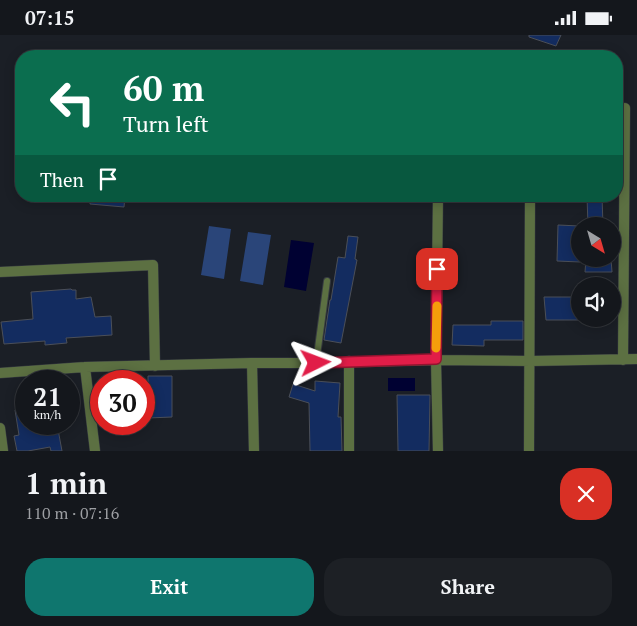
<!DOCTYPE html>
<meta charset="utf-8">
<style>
body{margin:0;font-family:"PT Serif",serif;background:#1d2025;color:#f1f3f6;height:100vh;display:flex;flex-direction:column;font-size:19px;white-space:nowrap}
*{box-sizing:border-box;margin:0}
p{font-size:16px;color:#9d9fa3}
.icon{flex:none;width:28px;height:28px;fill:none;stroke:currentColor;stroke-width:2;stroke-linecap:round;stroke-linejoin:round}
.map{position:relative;height:416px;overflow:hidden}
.side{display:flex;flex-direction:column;background:#14171c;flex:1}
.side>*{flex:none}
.hud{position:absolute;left:15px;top:15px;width:608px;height:152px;border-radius:20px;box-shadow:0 2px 12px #0003,0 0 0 1px #33363b;background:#0b6e4f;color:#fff;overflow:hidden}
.needle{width:32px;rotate:143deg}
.fabs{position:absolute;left:571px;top:182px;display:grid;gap:10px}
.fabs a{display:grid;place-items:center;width:50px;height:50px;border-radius:50%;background:#14171c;box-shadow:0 2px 12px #0003,0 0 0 1px #33363b;font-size:25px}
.speed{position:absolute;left:15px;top:335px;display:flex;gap:10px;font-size:25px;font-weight:700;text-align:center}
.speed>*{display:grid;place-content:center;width:65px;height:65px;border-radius:50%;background:#14171c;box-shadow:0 2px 12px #0003,0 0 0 1px #33363b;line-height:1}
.speed small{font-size:12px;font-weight:400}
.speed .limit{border:8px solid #d22;background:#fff;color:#111}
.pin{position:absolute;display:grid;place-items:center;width:42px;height:42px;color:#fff;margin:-21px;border-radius:10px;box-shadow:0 2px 8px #0006}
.me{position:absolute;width:55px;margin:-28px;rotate:87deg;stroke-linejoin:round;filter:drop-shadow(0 0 4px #0008)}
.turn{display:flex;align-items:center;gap:18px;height:105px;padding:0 25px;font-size:22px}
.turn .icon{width:65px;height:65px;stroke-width:2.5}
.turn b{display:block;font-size:35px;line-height:42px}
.then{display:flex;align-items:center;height:48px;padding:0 25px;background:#0003;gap:10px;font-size:19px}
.round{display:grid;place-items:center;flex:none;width:52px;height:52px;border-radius:20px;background:#1d2025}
.summary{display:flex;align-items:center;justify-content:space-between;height:85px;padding:0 25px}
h1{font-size:30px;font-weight:700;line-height:38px}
.button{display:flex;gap:10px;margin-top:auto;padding:10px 25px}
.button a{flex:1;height:58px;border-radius:20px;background:#0f766e;color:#fff;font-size:20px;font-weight:700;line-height:58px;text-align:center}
.button a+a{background:#1d2025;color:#f1f3f6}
.status{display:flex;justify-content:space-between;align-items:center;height:35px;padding:0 25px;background:#14171c;direction:ltr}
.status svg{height:14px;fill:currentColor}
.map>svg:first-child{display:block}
</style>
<div class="status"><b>07:15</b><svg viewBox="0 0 49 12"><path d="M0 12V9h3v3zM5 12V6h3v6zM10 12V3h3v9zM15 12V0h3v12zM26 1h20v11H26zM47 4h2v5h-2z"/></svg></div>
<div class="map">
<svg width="637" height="416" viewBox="0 0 637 416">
<rect width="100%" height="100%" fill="#1b1f26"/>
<path fill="#2a4579" d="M209,191L231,194L224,244L201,240Z
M248,197L271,200L263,250L240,246Z"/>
<path fill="#000132" d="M291,205L314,208L306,256L284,252Z
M388,343H415V356H388Z"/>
<path fill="#132c60" stroke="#4b4f58" d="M529,0H561L556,11L529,2Z
M90,161H125L124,172L90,169Z
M587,161H602L603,191H588Z
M558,190L580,191V227L557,226Z
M348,201L358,202L355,224L357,225L341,308L324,305L330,265H331L338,222L345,223Z
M586,224H611L612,237H585Z
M71,254L72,255H76V264L91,262L95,282L111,281L112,300L66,303L67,308L45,310V306L4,309L1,287L33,284L31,257Z
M544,262H580V285H546Z
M491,286H523V305H484V311L452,310L453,290H491Z
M148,341H172V382L148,383Z
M315,346L340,348L338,382H341L342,416H310L309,368L289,362L293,349L315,356Z
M397,360H430L429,416H398Z
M26,373V389H57L62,416H51L50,412L28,416H17L14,401L19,400L15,375Z"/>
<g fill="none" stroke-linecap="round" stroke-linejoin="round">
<defs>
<path id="service" d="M316,328L327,246"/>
<path id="minor" d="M0,237L153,230L155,331
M623,325L625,73
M349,326V416
M252,328L254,416
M85,332L95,416
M0,338L85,332L252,328H316L436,325L531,326L637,324
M0,393L3,416
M438,416L436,325L438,161
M529,416L530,161"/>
</defs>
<use href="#service" stroke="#373b41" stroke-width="8"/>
<use href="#minor" stroke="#373b41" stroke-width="11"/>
<use href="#service" stroke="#5c7042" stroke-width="6"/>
<use href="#minor" stroke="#5c7042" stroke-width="10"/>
</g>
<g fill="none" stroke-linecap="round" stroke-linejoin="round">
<defs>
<path id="route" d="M316,328L436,324L437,234"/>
</defs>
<use href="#route" stroke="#92132f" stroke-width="12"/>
<use href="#route" stroke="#e11d48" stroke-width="9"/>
<path stroke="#f59e0b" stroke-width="9" d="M436,313L437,271"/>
</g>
</svg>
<div class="fabs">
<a><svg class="needle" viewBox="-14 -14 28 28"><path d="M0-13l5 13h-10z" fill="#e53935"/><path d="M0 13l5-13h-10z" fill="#9d9fa3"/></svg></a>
<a><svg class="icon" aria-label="sound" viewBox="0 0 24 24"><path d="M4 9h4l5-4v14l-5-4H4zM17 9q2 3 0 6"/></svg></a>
</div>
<div class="speed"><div>21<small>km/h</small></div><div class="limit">30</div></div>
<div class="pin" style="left:437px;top:234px;background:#d93025"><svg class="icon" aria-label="arrive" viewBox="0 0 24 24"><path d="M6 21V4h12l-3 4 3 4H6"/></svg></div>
<svg class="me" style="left:316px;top:328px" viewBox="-20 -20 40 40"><path d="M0-17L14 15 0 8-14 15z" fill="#e11d48" stroke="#fff" stroke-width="4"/></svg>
<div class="hud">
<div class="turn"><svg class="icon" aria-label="left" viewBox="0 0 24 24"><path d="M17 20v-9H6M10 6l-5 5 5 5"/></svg><div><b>60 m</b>Turn left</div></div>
<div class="then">Then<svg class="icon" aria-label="arrive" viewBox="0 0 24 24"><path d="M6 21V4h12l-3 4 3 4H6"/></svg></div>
</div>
</div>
<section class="side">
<div class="summary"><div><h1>1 min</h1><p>110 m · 07:16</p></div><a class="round" style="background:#d93025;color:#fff"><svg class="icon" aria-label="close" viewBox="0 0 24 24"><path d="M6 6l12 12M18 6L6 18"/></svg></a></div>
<div class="button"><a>Exit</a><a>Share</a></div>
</section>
